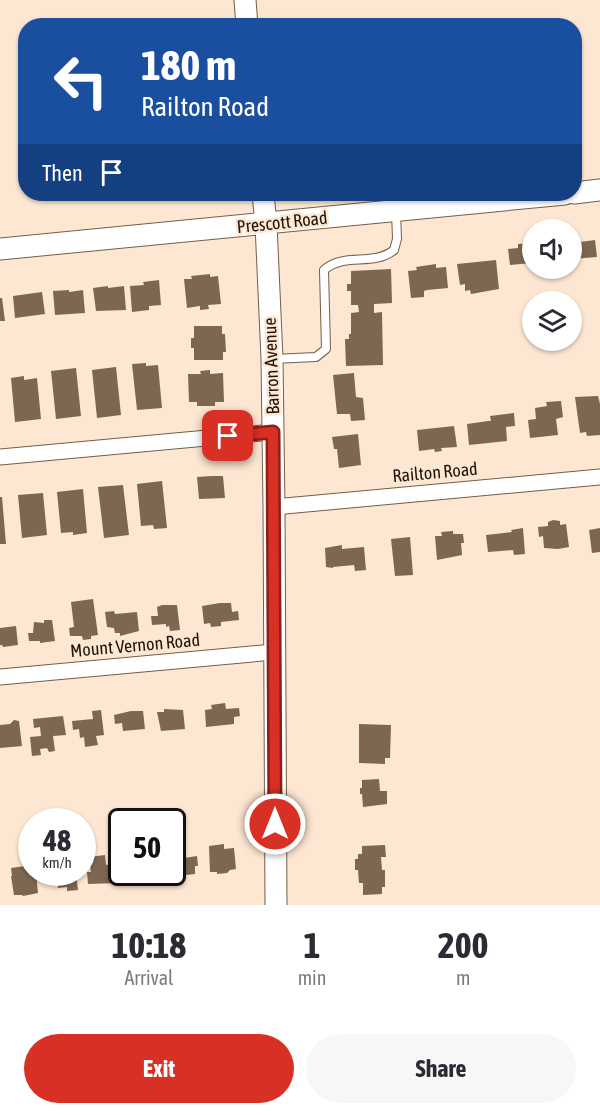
<!DOCTYPE html>
<style>
body{margin:0;font-family:"Asap Condensed",sans-serif;background:#f7f7f7;color:#2b2b33;height:100vh;display:flex;flex-direction:column;font-size:22px;white-space:nowrap}
*{box-sizing:border-box;margin:0}
p{font-size:20px;color:#7c7c81}
.icon{flex:none;width:33px;height:33px;fill:none;stroke:currentColor;stroke-width:2;stroke-linecap:round;stroke-linejoin:round}
.map{position:relative;height:905px;overflow:hidden}
.side{display:flex;flex-direction:column;background:#fff;flex:1}
.side>*{flex:none}
.banner{position:absolute;left:18px;top:18px;width:564px;height:183px;border-radius:24px;box-shadow:0 2px 4px #0004;background:#1a4fa0;color:#fff;overflow:hidden}
.buttons{position:absolute;left:522px;top:219px;display:grid;gap:12px}
.buttons a{display:grid;place-items:center;width:60px;height:60px;border-radius:50%;background:#fff;box-shadow:0 2px 4px #0004;font-size:30px}
.speed{position:absolute;left:18px;top:808px;display:flex;gap:12px;font-size:30px;font-weight:700;text-align:center}
.speed>*{display:grid;place-content:center;width:78px;height:78px;border-radius:50%;background:#fff;box-shadow:0 2px 4px #0004;line-height:1}
.speed small{font-size:15px;font-weight:400}
.speed .limit{border:3px solid #111;border-radius:9px;background:#fff;color:#111}
.pin{position:absolute;display:grid;place-items:center;width:51px;height:51px;color:#fff;margin:-26px;border-radius:12px;box-shadow:0 3px 9px #0006}
.me{position:absolute;width:66px;margin:-33px;rotate:0deg;stroke-linejoin:round;filter:drop-shadow(0 0 4px #0008)}
.turn{display:flex;align-items:center;gap:21px;height:126px;padding:0 24px;font-size:27px}
.turn .icon{width:78px;height:78px;stroke-width:2.5}
.turn b{display:block;font-size:42px;line-height:51px}
.then{display:flex;align-items:center;height:57px;padding:0 24px;background:#0003;gap:12px;font-size:22px}
.eta{display:flex;justify-content:space-evenly;align-items:center;height:102px;text-align:center}
.eta b{font-size:36px;font-weight:700;line-height:42px}
.action{display:flex;gap:12px;margin-top:auto;padding:12px 24px}
.action a{flex:1;height:69px;border-radius:36px;background:#d93025;color:#fff;font-size:24px;font-weight:700;line-height:69px;text-align:center}
.action a+a{background:#f7f7f7;color:#2b2b33}
.map>svg:first-child{display:block}
</style>
<div class="map">
<svg width="600" height="905" viewBox="0 0 600 905">
<rect width="100%" height="100%" fill="#fde7d2"/>
<path fill="#7e6751" d="M580,239V242L595,240L597,257L572,259V242Z
M530,243V247L532,246V263L510,265L508,249L518,248V244Z
M496,260L499,289L471,294L470,290L465,291V284L460,285L457,264Z
M436,264V268L446,267L448,288L427,290L424,291V297L411,298L408,271L417,270L416,267Z
M391,269L392,303L374,304V313L382,312L383,365L346,366L345,339H349V334H351V313L359,312L358,305H351V291H347V284H351V271Z
M210,274V277L218,276L221,304L208,305L209,309L200,310V306L187,308L184,279H192L191,276Z
M159,280L161,305L149,306V310L132,312L130,286L144,285L143,282Z
M108,286V288L124,286L126,310L96,311L93,288Z
M69,290V292L83,290L85,313L55,315L53,291Z
M42,292L45,314L15,318L13,296Z
M0,298H2L5,321H0Z
M194,326H222V334H225L226,352H223V360H194V348H191V338H194Z
M146,363V366L158,365L162,408L137,410L132,364Z
M116,367L121,415L97,418L92,370Z
M76,368L81,416L56,419L51,371Z
M210,370V374L223,373L224,402H215V406H197V402H189L188,374H201L200,371Z
M354,373L356,397L363,398L365,420L351,421L350,414H337L333,375Z
M24,376V380L37,378L41,419L15,422L11,378Z
M598,396L600,404V435L587,436L586,432L580,433L575,397Z
M561,401L563,417L556,419L558,435L530,438L528,420L536,419L535,408L547,406L546,402Z
M514,413L515,426L506,427L507,441L469,445L467,424L488,421H491L490,416Z
M454,426L457,447L441,448L442,451L435,452L434,449L419,451L417,430Z
M358,434L361,465L339,468L337,449H334L332,437Z
M211,476H223L225,498L199,499L197,477Z
M162,481L167,528L154,529L153,525L141,526L137,484Z
M123,485L129,535L104,538L98,487Z
M83,489L87,533L73,535V532L61,533L57,492Z
M43,493L47,535L22,538L18,495Z
M0,497H2L6,544H0Z
M553,520L560,521V525L566,524L569,547L558,549L544,548L543,536L539,537L538,527L548,526V522Z
M523,528L525,554L514,555L513,550L488,552L486,535L512,532L511,530Z
M600,528V552L592,553L589,530Z
M453,531V534H463L464,543H461L462,555L437,560L435,536H442L441,532Z
M410,537L413,575L395,576L391,539Z
M342,545V549L364,547L366,570L355,571L354,565L333,567V568L326,567L325,548Z
M93,599L98,635L91,636V639L83,640L82,636H70L69,628L74,627L71,602Z
M220,603H231L232,612L238,611L239,620L221,622V626L211,627L210,623L204,624L202,606Z
M162,605H177L180,630L170,631L169,626L166,627V624L152,625L151,616H158L157,607Z
M114,611L115,614L137,612L139,631L120,636V633H115L114,628L107,627L105,612Z
M44,620H52L55,641L40,643V641H29L28,633H33L34,622L44,623Z
M16,626L18,645L3,647L2,645H0V628Z
M225,703L226,709L239,708L240,716L234,717V724L206,727L205,710L212,709L211,705Z
M164,709L183,710L185,729L161,731L157,712H164Z
M101,710L104,735L96,736L98,745L85,747L84,737L80,738L79,729L73,730L72,721L93,719L92,711Z
M131,711H143L145,729L123,731L122,723L115,724L114,715Z
M63,716L66,735L53,736L55,751L49,752L47,748L40,749L41,755L32,756L30,737L41,736L40,727L34,728L33,719Z
M14,720L19,721L22,746L0,748V725L10,724Z
M359,724L391,725L390,758H385V764L359,763Z
M379,779L380,791H387V804L363,807L362,794H360V788H362V780Z
M224,844V849L234,848L236,869L230,870L227,873L217,874V872H210L209,846Z
M385,845L386,857H381L382,870H385V887H382V894L363,895V883H359L358,870H355V859H358V854H362V846Z
M183,850L184,858L197,856L198,866H195V874L186,875V878H180V876H165V873H172V851Z
M105,855L106,865L116,863L119,883L88,884L87,872H91L89,857Z
M32,865V873H36L38,893L23,896L22,895H14L11,876H12L11,868Z
M47,873H76L78,890L67,891V887L58,888L57,881L48,882Z
M127,873H157V877L150,878V881H144V879L128,880Z"/>
<g fill="none" stroke-linecap="round" stroke-linejoin="round">
<defs>
<path id="lane" d="M273,359L316,357L326,349L324,270C344,252 373,267 394,250L397,239L396,212"/>
<path id="street" d="M0,457L273,432
M274,507L600,477
M0,677L274,652"/>
<path id="secondary" d="M245,0L247,26
M574,193L600,190
M263,194L266,224L272,359L274,507L276,905
M0,249L565,194"/>
</defs>
<use href="#lane" stroke="#755e47" stroke-width="10"/>
<use href="#street" stroke="#755e47" stroke-width="17"/>
<use href="#secondary" stroke="#755e47" stroke-width="23"/>
<use href="#lane" stroke="#fff" stroke-width="8"/>
<use href="#street" stroke="#fff" stroke-width="15"/>
<use href="#secondary" stroke="#fff" stroke-width="21"/>
</g>
<g fill="none" stroke-linecap="round" stroke-linejoin="round">
<defs>
<path id="route" d="M228,436L273,432L275,824"/>
</defs>
<use href="#route" stroke="#8d1f18" stroke-width="15"/>
<use href="#route" stroke="#d93025" stroke-width="10"/>
</g>
<g text-anchor="middle" dominant-baseline="central" stroke-width="5" stroke-linejoin="round" paint-order="stroke">
<g font-size="18" fill="#1e140b" stroke="#fde7d2">
<text transform="translate(282 222) rotate(-6)">Prescott Road</text>
<text transform="translate(271 366) rotate(-92)">Barron Avenue</text>
<text transform="translate(435 472) rotate(-5)">Railton Road</text>
<text transform="translate(135 645) rotate(-5)">Mount Vernon Road</text>
</g>
</g>
</svg>
<div class="buttons">
<a><svg class="icon" aria-label="sound" viewBox="0 0 24 24"><path d="M4 9h4l5-4v14l-5-4H4zM17 9q2 3 0 6"/></svg></a>
<a><svg class="icon" aria-label="layers" viewBox="0 0 24 24"><path d="M12 4l9 5-9 5-9-5zM3 14l9 5 9-5"/></svg></a>
</div>
<div class="speed"><div>48<small>km/h</small></div><div class="limit">50</div></div>
<div class="pin" style="left:228px;top:436px;background:#d93025"><svg class="icon" aria-label="arrive" viewBox="0 0 24 24"><path d="M6 21V4h12l-3 4 3 4H6"/></svg></div>
<svg class="me" style="left:275px;top:824px" viewBox="-20 -20 40 40"><circle r="17" fill="#d93025" stroke="#fff" stroke-width="3"/><path d="M0-11L8 9 0 5-8 9z" fill="#fff"/></svg>
<div class="banner">
<div class="turn"><svg class="icon" aria-label="left" viewBox="0 0 24 24"><path d="M17 20v-9H6M10 6l-5 5 5 5"/></svg><div><b>180 m</b>Railton Road</div></div>
<div class="then">Then<svg class="icon" aria-label="arrive" viewBox="0 0 24 24"><path d="M6 21V4h12l-3 4 3 4H6"/></svg></div>
</div>
</div>
<section class="side">
<div class="eta">
<div><b>10:18</b><p>Arrival</p></div>
<div><b>1</b><p>min</p></div>
<div><b>200</b><p>m</p></div>
</div>
<div class="action"><a>Exit</a><a>Share</a></div>
</section>
